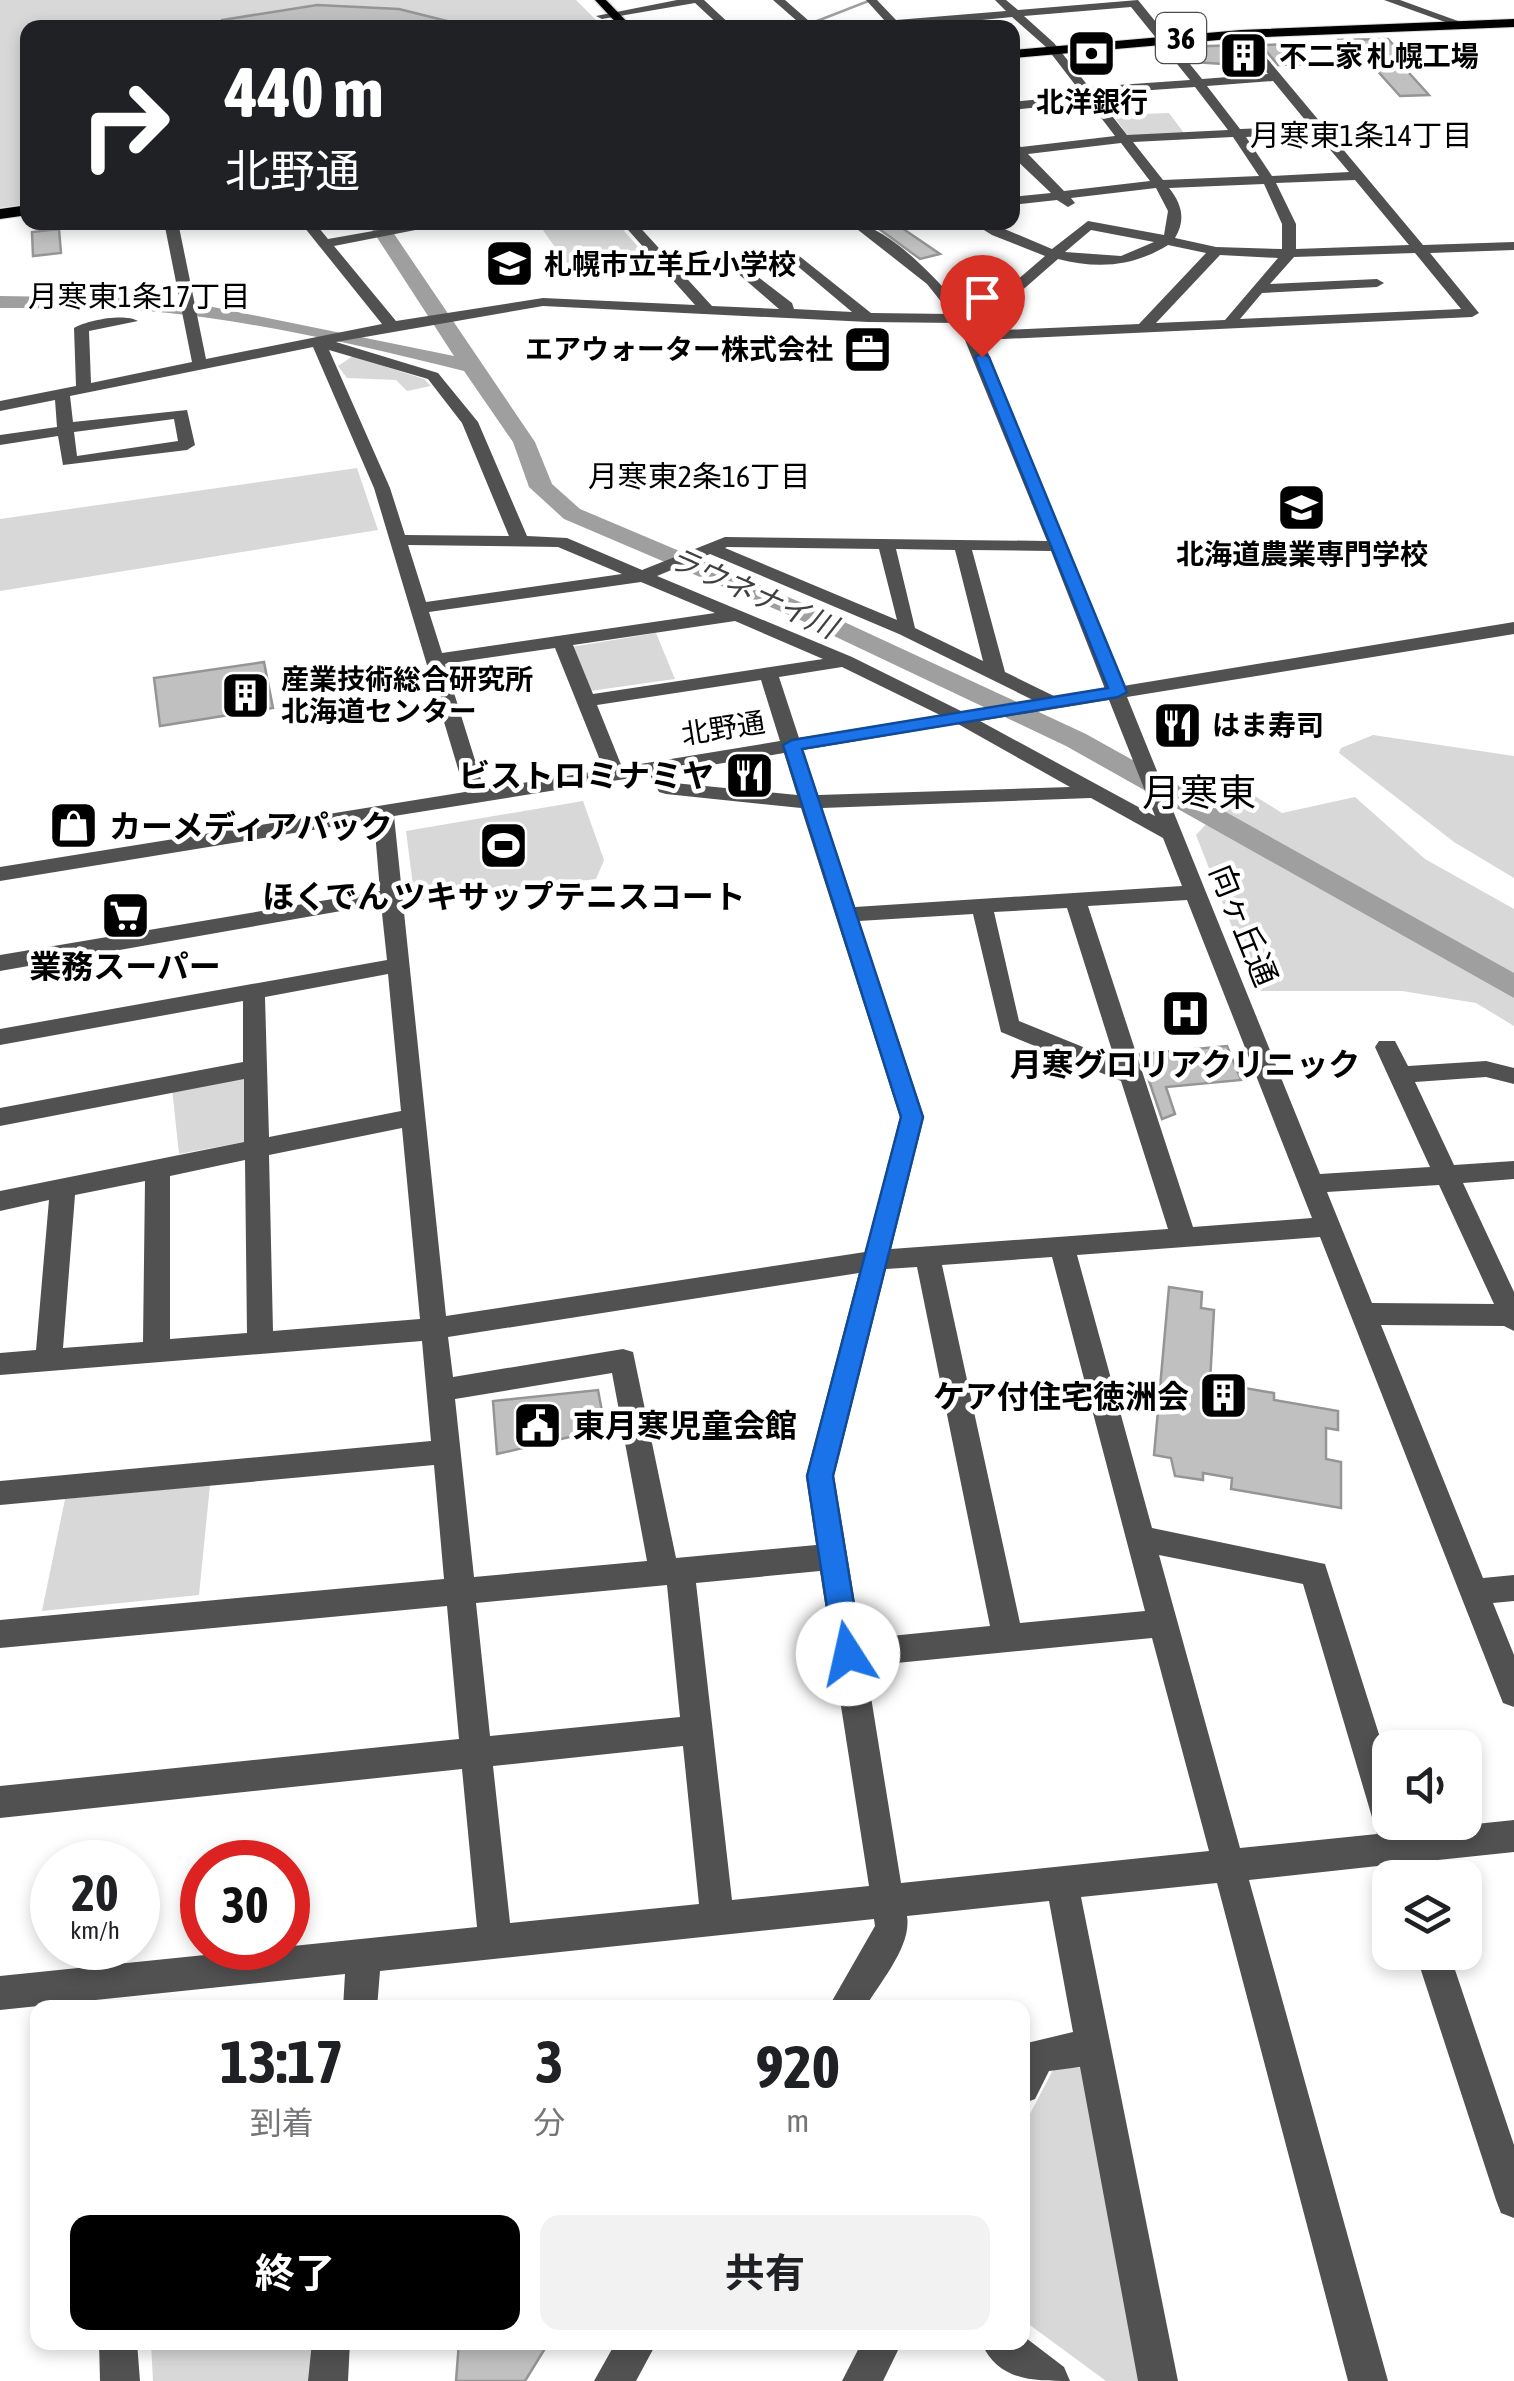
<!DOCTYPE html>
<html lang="ja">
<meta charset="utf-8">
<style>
body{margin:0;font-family:"Asap Condensed","Noto Sans JP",sans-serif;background:#f2f2f2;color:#202124;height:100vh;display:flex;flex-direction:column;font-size:38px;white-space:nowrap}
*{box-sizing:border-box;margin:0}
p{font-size:32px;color:#757577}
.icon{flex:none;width:55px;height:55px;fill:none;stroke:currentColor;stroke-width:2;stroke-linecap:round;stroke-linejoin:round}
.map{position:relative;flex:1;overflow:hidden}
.drawer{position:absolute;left:30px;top:2000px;width:1000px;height:350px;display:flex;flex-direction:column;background:#fff;border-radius:20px;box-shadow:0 5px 15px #0003}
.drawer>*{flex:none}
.guide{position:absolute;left:20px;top:20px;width:1000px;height:210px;border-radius:20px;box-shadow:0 5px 15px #0003;background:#202124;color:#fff;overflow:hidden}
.tools{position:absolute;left:1372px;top:1730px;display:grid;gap:20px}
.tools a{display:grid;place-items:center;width:110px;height:110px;border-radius:20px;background:#fff;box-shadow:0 5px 15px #0003;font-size:50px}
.speed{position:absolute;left:30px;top:1840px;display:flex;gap:20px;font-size:50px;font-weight:700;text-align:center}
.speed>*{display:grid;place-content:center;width:130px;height:130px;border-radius:50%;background:#fff;box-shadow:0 5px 15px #0003;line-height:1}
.speed small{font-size:25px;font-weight:400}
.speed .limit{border:15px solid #d22;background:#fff;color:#111}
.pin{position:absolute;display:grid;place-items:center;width:85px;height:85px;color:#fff;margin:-102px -42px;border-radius:50% 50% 50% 0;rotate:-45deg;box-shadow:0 0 10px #0007}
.pin .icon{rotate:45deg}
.me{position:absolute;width:110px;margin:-55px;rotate:350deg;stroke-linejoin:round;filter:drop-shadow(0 0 8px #0008)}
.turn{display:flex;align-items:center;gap:35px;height:210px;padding:0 40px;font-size:45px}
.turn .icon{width:130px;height:130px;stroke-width:2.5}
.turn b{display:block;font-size:70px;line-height:85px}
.eta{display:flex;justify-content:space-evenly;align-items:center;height:170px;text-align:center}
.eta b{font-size:60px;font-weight:700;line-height:70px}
.cta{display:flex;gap:20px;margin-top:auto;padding:20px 40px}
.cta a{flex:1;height:115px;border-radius:20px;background:#000;color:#fff;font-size:40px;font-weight:700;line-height:115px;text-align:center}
.cta a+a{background:#f2f2f2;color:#202124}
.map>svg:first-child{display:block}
</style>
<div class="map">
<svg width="1514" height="2381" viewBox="0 0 1514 2381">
<rect width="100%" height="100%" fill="#fff"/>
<path fill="#d8d8d8" d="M0,0H576L603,27L28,28L27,204L0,208Z
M1169,113L1184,133L1128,136L1113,115Z
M538,223H617L641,250L566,263Z
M353,356L424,379L431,386L407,391L396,380L347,378L338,366Z
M357,468L378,530L0,591V519Z
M656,633L675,679L590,691L571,647Z
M1373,735L1514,756V878L1454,842L1339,753L1341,748Z
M1247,791L1282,813L1355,797L1425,859L1514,909V1026L1476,1003L1402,991H1257L1196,835L1219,810Z
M583,801L604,860L596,879L415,901L406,831Z
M248,1073L249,1141L179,1154L172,1088Z
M210,1485L199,1595L42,1611L65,1499Z
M1054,2068H1092L1148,2381H1106L1023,2320L1022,2129Z
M151,2343H314L311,2381H153Z"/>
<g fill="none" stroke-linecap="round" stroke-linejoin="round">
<path stroke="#9f9f9f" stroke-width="2.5" d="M799,28L871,0"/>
<path fill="#9f9f9f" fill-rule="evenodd" d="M367,222H386L535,442L552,484L580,509L814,608L1086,734L1514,973V998L1066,746L796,618L564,519L529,487L513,442L464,371C367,347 269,324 169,313C113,307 56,309 0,308V296L127,298L208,306L454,356Z"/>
</g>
<path fill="#c0c0c0" stroke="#959595" stroke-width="2.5" d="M317,5L399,9L451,22V28H222V20Z
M1388,39L1410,63L1401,64L1429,95L1400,96L1372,65H1361L1339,40Z
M1294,44L1311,64L1278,65L1261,45Z
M1239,45L1256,66L1193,62L1181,47Z
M896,224L940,254L920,259L878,228Z
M59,229L61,253L33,256L32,232Z
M264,662L273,708L160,726L154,678Z
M1227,1046L1241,1080L1166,1087L1175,1114L1162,1119L1140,1054Z
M1169,1287L1202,1292L1201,1308L1214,1310L1210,1382L1274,1393V1400L1338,1411V1430L1326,1428V1459L1341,1462V1508L1231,1489L1232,1478L1203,1473V1480L1175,1476L1171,1458L1154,1455Z
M598,1390L604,1422L577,1429L578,1435L497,1454L493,1401Z
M459,2342H549L525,2381H456Z"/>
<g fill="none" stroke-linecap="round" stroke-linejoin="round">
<defs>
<path id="major" d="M595,0H606L633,28H621Z"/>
<path id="highway" d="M1514,19V27L1241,38L1012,58V50L1241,30Z
M28,205V215L0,219V209Z"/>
</defs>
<use href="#major" stroke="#dbdbdb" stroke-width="3"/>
<use href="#highway" stroke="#dbdbdb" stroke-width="2"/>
<path fill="#515151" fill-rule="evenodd" d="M677,0H704L734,28H722L695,3L602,19L596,16Z
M773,0H785L817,28H805Z
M866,0H877L896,20L1006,11L995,0H1006L1018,10L1138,0L1202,79L1268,74L1235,34L1245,32L1423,245L1514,242V250L1430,253L1479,313L1472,317L983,340L1123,686L1514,622V634L1127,697L1320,1174L1430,1167L1375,1047L1379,1041H1395L1408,1066L1486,1061L1514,1068V1084L1486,1077L1415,1082L1454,1165L1514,1161V1179L1463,1183L1514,1292V1331L1504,1326L1381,1325L1483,1578L1514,1575V1601L1493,1603L1514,1655V1707L1503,1703L1499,1693L1320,1237L1077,1255L1152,1528L1325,1564L1390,1769V1822H1406L1409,1831L1514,1820V1852L1419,1862L1423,1878H1390L1387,1865L1249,1880L1388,2381H1348L1217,1883L1081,1897L1178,2381H1138L1080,2067L1049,2071L1035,2099L1022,2104V2050L1027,2043L1073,2032L1049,1901L907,1916C912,1946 880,1982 865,2008H828L875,1926L874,1919L380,1971L377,2008H343L345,1974L0,2010V1976L477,1927L462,1769L0,1818V1786L459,1739L447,1606L0,1648V1620L444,1579L434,1465L0,1505V1481L431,1441L422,1341L0,1375V1353L36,1350L49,1200L0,1211V1191L244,1142V1079L0,1126V1108L243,1062V1001L0,1045V1029L387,960L381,904L0,971V955L380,891L374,820L0,881V867L465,792L374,488L313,347L70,396L73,422L187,410L195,445L187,450L63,465L58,436L0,445V435L57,427L55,400L0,411V401L76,386L74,328C87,320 125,313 138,321L89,331L91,383L192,362L164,222H178L206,359L382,324L300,222H314L328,239L424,222H456L334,246L396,321L543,298L695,305L621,222H635L712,306L779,309L735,271L798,255L871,313L951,314L927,284L848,222C886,222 943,285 966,314H978L1045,256L992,235L971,222H988L1052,249L1088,221L1164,235L1168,211L1156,188L1071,198L1075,203L1068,207L1057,200L1012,205V197L1051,193L1012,156V141L1021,147L1115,136L1089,102L1012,110V102L1083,95L1046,47L1012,17L902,28H844L885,21ZM1131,7L1190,80L1089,87L1054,43L1024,16ZM1273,81L1310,126L1240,129L1207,86ZM1195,87L1228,130L1127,135L1095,94ZM1316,133L1349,172L1272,176L1246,137ZM1233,137L1259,176L1163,180L1133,142ZM1121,143L1150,181L1064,191L1028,154ZM1355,180L1409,245L1296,249V224L1276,183ZM1264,184L1282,224V249L1216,247L1175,238C1186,220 1182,204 1169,188ZM1091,230L1154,242L1121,256L1065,252ZM1168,245L1206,253L1139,324L979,331L974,323L987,321L1058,259C1097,269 1133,267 1168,245ZM1415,253L1461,309L1240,319L1262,293L1377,287L1384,283L1377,279L1270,284L1294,257ZM1220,255L1278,258L1225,320L1156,323ZM795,264L852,312L794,309L792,303L753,273ZM543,306L868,322L958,323L1047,541L725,537L642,570L567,538L527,536L478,422L438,373L336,342ZM329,350L428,379L462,423L509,536L405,535L390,488ZM174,419L178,441L77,456L74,432ZM408,545L558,547L622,574L426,602ZM727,547L879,549L897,620L725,548ZM896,549L955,550L983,661L915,628ZM972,550L1051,551L1105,689L1056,697L1005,672ZM710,554L899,634L1033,700L963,712L852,657L657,576ZM641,582L715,613L442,653L429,612ZM735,621L823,659L593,694L573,645ZM555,648L604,770L484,789L445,664ZM842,667L940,715L799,738L779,677ZM761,680L780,741L622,767L597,705ZM1109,700L1155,816L980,721ZM958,724L1070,787L818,795L803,750ZM784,753L797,795L674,783L669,772ZM650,775L659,792L666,794L801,808L900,1117L865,1252L446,1316L394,816ZM1091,798L1163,838L1182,886L855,907L822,808ZM1187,900L1312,1218L1193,1227L1088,906ZM1067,908L1115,1060L1019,1021L994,912ZM973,914L1001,1032L1121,1081L1168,1229L891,1249L924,1117L859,921ZM388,974L401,1111L269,1137L265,997ZM402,1128L420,1319L273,1331L269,1155ZM245,1160L247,1333L170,1339V1176ZM145,1181L143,1342L63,1348L75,1195ZM1439,1185L1494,1304L1372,1303L1327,1192ZM1052,1257L1145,1611L1020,1623L942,1265ZM917,1267L990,1626L861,1639L834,1476L886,1269ZM859,1273L806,1476L816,1545L676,1558L633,1352L623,1349L453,1377L448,1337ZM612,1373L647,1561L474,1577L455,1399ZM1159,1555L1303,1584L1377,1834L1240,1848ZM820,1571L869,1886L732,1900L696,1583ZM667,1585L680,1717L490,1736L476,1603ZM1152,1638L1209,1851L901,1883L866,1666ZM683,1746L699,1904L510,1923L493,1766Z
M1384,0H1400L1469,25L1459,27Z
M1415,1952H1449L1514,2145V2218L1501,2213L1496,2200Z
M1022,2335L1064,2367L1070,2381C1032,2381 998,2381 981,2342H1022Z
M99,2342H137L140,2381H100Z
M312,2342H350L348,2381H308Z
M616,2342H657L636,2381H594Z
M862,2342H902L883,2381H842Z"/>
<use href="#major" fill="#000" fill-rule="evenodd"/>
<use href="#highway" fill="#000" fill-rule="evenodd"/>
</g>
<path fill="#1a73e8" stroke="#114b97" stroke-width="2.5" d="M982,353L989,357L1127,692L1118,697L802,749L923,1117L833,1476L862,1654L858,1663L848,1667L838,1663L834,1654L807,1476L901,1117L783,745L792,740L1108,688L975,357Z"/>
<defs>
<symbol id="bank-square" viewBox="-11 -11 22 22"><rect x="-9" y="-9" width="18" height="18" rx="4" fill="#000" stroke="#fff"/><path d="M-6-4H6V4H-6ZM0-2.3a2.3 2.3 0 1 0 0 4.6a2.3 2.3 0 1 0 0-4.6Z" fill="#fff"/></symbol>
<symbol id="building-square" viewBox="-11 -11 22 22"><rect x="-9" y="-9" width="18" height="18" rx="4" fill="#000" stroke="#fff"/><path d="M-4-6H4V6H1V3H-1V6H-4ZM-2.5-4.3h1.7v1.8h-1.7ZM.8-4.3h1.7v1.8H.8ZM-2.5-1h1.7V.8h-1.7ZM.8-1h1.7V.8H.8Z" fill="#fff"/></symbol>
<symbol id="school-square" viewBox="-11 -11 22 22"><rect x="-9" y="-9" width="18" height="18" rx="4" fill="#000" stroke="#fff"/><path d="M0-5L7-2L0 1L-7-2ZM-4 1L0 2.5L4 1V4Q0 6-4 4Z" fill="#fff"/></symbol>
<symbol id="office-square" viewBox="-11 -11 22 22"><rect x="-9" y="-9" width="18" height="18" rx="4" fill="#000" stroke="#fff"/><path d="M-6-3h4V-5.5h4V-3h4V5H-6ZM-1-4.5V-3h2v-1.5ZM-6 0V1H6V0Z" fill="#fff"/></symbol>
<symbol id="university-square" viewBox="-11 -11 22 22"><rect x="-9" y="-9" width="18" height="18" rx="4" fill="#000" stroke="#fff"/><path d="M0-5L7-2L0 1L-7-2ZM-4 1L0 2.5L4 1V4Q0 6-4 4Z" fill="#fff"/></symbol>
<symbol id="restaurant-square" viewBox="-11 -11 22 22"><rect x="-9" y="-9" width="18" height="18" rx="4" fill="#000" stroke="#fff"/><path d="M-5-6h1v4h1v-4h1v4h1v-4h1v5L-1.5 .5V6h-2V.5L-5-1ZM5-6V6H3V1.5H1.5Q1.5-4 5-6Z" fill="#fff"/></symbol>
<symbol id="shop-square" viewBox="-11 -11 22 22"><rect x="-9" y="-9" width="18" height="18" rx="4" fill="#000" stroke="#fff"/><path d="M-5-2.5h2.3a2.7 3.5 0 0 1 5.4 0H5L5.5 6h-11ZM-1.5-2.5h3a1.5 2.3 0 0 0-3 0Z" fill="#fff"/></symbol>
<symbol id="stadium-square" viewBox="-11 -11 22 22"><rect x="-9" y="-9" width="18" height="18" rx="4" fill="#000" stroke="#fff"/><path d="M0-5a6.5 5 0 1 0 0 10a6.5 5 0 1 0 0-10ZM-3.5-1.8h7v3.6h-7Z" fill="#fff"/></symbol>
<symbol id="supermarket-square" viewBox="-11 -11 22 22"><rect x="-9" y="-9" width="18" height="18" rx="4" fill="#000" stroke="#fff"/><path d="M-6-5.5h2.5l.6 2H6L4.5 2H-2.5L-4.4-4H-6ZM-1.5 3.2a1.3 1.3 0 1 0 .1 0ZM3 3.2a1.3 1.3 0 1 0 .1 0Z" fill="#fff"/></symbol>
<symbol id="hospital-square" viewBox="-11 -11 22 22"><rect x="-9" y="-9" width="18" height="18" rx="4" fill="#000" stroke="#fff"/><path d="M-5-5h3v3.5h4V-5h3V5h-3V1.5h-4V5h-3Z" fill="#fff"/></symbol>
<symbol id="civic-square" viewBox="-11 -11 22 22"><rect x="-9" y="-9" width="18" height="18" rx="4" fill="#000" stroke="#fff"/><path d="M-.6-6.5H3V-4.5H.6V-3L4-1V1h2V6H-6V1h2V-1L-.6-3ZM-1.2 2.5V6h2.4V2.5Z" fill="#fff"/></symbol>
</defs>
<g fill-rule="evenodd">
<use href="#bank-square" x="1064" y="26" width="55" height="55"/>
<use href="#building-square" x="1216" y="28" width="55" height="55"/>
<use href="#school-square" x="482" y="236" width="55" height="55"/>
<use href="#office-square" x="840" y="322" width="55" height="55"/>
<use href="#university-square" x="1274" y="480" width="55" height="55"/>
<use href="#building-square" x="218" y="668" width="55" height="55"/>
<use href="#restaurant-square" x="1150" y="698" width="55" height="55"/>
<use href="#restaurant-square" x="722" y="748" width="55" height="55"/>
<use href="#shop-square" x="46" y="798" width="55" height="55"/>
<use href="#stadium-square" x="476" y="818" width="55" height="55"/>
<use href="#supermarket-square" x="98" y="888" width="55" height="55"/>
<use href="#hospital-square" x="1158" y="986" width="55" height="55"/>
<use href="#building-square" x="1196" y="1368" width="55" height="55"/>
<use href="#civic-square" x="510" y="1398" width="55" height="55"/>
</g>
<g text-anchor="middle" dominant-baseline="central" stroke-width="9" stroke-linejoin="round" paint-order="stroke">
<g font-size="28" font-weight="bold" fill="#000" stroke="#fff" text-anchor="start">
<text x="1279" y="56">不二家 札幌工場</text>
<text x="1092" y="102" text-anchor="middle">北洋銀行</text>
<text x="544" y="264">札幌市立羊丘小学校</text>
<text x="833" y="349" text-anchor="end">エアウォーター株式会社</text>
<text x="1302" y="554" text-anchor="middle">北海道農業専門学校</text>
<text x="281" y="679">産業技術総合研究所<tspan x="281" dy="32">北海道センター</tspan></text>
<text x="1212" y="725">はま寿司</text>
</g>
<g font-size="28" fill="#000" stroke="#fff">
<text transform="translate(723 728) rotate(-9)">北野通</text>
</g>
<rect fill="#fff" stroke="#4c4c4c" stroke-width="2.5" x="1156" y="13" width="50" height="50" rx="8"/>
<g font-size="30" font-weight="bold" fill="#000">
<text x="1181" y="38">36</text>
</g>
<g font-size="30" fill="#000" stroke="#fff">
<text x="1361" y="135">月寒東1条14丁目</text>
<text x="139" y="296">月寒東1条17丁目</text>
<text x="699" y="476">月寒東2条16丁目</text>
</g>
<g font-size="30" font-style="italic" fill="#404040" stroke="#fff">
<text transform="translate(753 592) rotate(24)">ラウネナイ川</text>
</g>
<g font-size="32" font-weight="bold" fill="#000" stroke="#fff">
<text x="714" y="775" text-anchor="end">ビストロミナミヤ</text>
<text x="109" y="826" text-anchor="start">カーメディアパック</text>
<text x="504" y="896">ほくでん ツキサップテニスコート</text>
<text x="125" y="966">業務スーパー</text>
<text x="1185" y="1064">月寒グロリアクリニック</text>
<text x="1189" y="1396" text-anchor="end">ケア付住宅徳洲会</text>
<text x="573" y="1425" text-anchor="start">東月寒児童会館</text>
</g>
<g font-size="32" fill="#000" stroke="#fff">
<text transform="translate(1244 925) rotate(68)">向ヶ丘通</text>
</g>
<g font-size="38" fill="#000" stroke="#fff">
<text x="1199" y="792">月寒東</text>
</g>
</g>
</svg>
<div class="tools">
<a><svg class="icon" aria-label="sound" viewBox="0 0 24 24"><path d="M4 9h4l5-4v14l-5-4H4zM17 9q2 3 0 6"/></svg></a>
<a><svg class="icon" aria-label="layers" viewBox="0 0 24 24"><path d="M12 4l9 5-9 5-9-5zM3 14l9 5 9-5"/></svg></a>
</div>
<div class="speed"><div>20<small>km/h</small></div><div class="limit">30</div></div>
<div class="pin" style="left:982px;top:357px;background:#d93025"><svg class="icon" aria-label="arrive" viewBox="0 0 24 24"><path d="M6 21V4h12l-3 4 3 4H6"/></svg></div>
<svg class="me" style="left:848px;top:1654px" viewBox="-20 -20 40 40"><circle r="19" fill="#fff"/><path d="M0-13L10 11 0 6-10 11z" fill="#1a73e8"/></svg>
<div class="guide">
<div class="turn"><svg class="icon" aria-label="right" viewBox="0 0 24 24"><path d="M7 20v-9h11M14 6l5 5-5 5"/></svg><div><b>440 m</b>北野通</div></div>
</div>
<section class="drawer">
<div class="eta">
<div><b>13:17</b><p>到着</p></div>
<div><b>3</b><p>分</p></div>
<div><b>920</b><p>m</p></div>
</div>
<div class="cta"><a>終了</a><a>共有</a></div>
</section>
</div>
